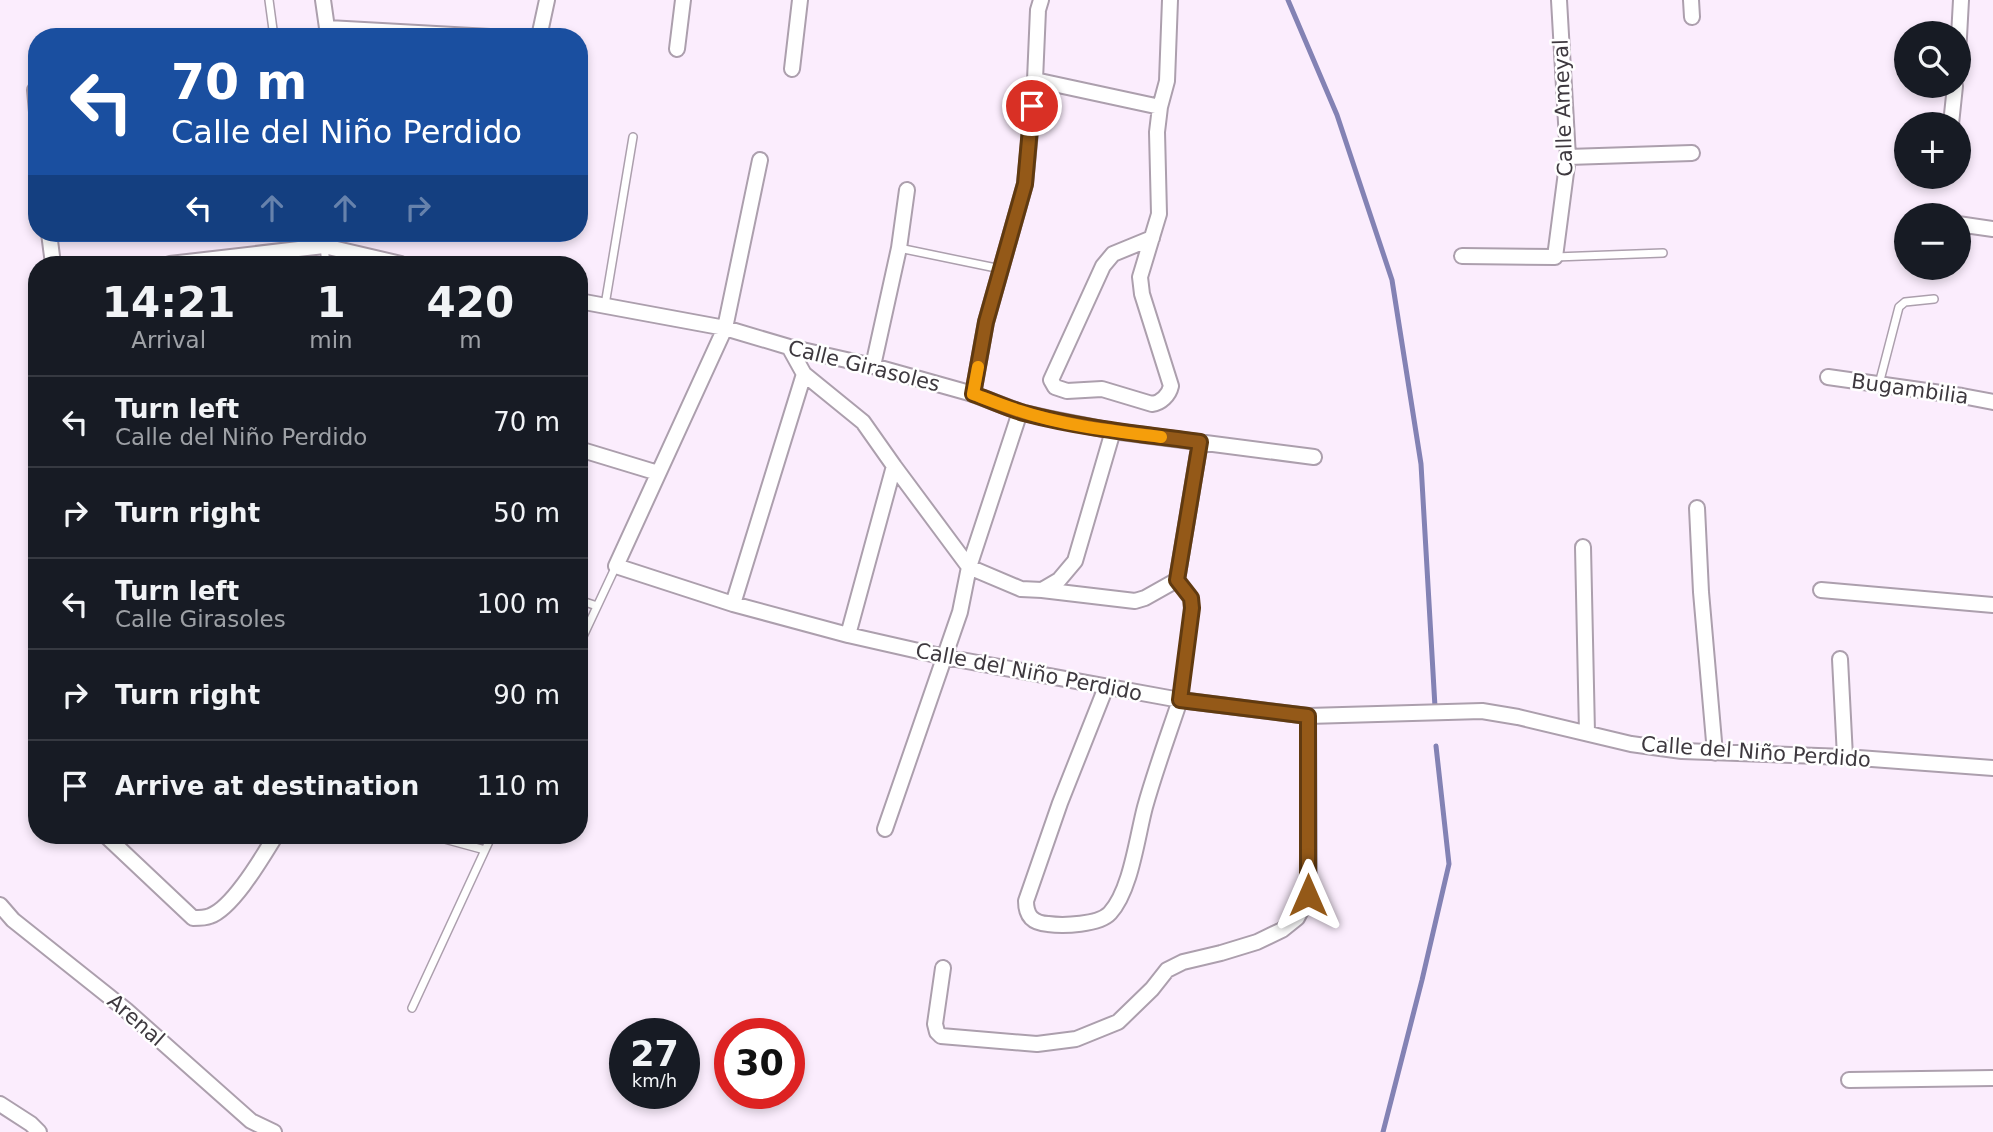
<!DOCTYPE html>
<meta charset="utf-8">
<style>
body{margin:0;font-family:"DejaVu Sans",sans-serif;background:#20242c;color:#f1f3f6;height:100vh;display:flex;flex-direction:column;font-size:26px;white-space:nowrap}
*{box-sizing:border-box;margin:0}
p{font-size:23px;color:#9ea1a6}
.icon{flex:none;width:38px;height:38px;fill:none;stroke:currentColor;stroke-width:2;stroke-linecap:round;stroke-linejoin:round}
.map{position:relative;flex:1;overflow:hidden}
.side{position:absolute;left:28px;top:256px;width:560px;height:588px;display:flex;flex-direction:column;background:#171b24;border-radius:28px;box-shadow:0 4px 10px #0003}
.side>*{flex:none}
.guide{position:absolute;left:28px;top:28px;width:560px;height:214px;border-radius:28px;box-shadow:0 4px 10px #0003;background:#1a4fa0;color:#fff;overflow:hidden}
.buttons{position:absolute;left:1894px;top:21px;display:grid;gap:14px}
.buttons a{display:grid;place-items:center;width:77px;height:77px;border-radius:50%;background:#171b24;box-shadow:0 4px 10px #0003;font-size:35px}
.speed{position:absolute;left:609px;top:1018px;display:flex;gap:14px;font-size:35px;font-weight:700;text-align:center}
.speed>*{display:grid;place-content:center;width:91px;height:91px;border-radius:50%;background:#171b24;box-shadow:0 4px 10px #0003;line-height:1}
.speed small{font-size:18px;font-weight:400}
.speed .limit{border:10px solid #d22;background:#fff;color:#111}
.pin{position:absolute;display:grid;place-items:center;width:60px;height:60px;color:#fff;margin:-30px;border:4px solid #fff;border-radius:50%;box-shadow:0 2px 7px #0007}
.me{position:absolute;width:77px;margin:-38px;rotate:0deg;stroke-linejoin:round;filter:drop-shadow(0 0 5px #0008)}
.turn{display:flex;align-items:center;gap:24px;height:147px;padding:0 28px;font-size:32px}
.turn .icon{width:91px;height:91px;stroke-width:2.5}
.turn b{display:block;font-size:49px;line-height:60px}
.lanes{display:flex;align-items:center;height:66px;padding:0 28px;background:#0003;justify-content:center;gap:35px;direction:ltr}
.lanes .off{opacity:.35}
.eta{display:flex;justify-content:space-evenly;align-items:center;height:119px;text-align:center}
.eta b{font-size:42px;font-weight:700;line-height:49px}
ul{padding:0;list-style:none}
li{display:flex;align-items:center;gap:21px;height:91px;padding:0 28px;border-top:2px solid #363941}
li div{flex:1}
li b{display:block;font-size:26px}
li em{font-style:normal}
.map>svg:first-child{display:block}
</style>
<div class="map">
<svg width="1993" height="1132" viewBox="0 0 1993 1132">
<rect width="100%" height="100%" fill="#fbedfd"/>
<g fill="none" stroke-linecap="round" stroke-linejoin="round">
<path stroke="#8382b4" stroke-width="5" d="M1288,0L1337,115L1392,280L1421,464L1435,707
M1383,1132L1422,980L1449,864L1436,746"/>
<defs>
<path id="service" d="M269,0L274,37
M324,246L326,264
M899,248L1001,269
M1555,257L1663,253
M605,305L633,137
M1879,384L1899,307L1905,302L1934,299
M1177,580L1191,598L1192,608L1180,700
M579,600L597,606
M579,645L616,566
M430,835L485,850
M412,1008L492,835"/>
<path id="minor" d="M323,0L328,35
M1041,0L1038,10L1035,80L1160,107
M1691,0L1692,17
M328,28L490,37
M539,37L547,0
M677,49L683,0
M1958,55L1961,0
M792,69L800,0
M35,90L37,112
M1951,124L1955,86
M1568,157L1692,153
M760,160L725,328L616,566L733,604L848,635L945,657L1180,700L1308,716L1482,711L1518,717L1631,744L1682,751L1845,757L1993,768
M1958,224L1993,229
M49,233L53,264
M1152,238L1113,254L1103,266L1051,380L1055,387L1067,391L1102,389L1152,404C1161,403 1169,395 1171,386L1142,294L1140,277L1159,214L1157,132L1160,107L1167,81L1170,0
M1462,256L1555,257L1568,157L1559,0
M170,264L324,246L401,264
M579,301L725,328L789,347L873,366L973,394L1020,412L1047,418L1113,431L1314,457
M873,366L899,248L907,190
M804,374L863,422L894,466L848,635
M1828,377L1962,396L1993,402
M973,394L986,322L1025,184L1035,80
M579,449L658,473
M894,466L969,567L1021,589L1042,590L1059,580L1075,561L1113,431
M1697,508L1701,592L1715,753
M1583,547L1587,733
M1042,590L1135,601L1145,598L1177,580L1200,442
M1821,590L1993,605
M733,604L804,374L789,347
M1840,659L1845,757
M1106,687L1060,803L1026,901C1026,916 1033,923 1048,924C1063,926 1099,925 1110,913C1131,890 1137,837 1145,807C1155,771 1168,736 1180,700
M885,829L960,612L969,567L1020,412
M105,835L193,918C198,918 205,918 210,916C233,908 263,856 276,835
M0,905L13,920L126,1010L251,1121L274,1132
M943,968L935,1024L937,1032L941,1036L1037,1044L1076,1039L1118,1022L1152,989L1167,970L1183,962L1221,953L1257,942L1282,930L1297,918L1309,895L1308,716
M1849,1080L1993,1078
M0,1104L31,1124L39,1132"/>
</defs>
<use href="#service" stroke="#ac9fad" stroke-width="10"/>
<use href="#minor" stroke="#ac9fad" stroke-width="18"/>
<use href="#service" stroke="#fff" stroke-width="7"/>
<use href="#minor" stroke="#fff" stroke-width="14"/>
</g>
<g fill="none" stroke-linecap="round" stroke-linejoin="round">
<defs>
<path id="route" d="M1032,106L1025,184L986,322L973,394C990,400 1007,408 1024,413C1081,428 1141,434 1200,442L1177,580L1191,598L1192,608L1180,700L1308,716V895"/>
</defs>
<use href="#route" stroke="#603a10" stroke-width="18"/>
<use href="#route" stroke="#945918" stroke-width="12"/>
<path stroke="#f59e0b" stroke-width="12" d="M978,367L973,394C989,400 1004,406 1020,411C1065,426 1114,431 1161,437"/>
</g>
<g text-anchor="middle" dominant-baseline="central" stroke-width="5" stroke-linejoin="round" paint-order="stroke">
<g font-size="21" fill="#3e393f" stroke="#fff">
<text transform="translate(1563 108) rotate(-92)">Calle Ameyal</text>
<text transform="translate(864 366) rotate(14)">Calle Girasoles</text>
<text transform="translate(1910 389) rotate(8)">Bugambilia</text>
<text transform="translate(1029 672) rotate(11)">Calle del Niño Perdido</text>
<text transform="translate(1756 752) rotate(4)">Calle del Niño Perdido</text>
<text transform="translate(136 1020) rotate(41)">Arenal</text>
</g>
</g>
</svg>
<div class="buttons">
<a><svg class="icon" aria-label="search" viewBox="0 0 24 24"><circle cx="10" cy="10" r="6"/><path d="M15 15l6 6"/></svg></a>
<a>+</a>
<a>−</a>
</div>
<div class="speed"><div>27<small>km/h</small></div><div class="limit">30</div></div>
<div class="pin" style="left:1032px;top:106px;background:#d93025"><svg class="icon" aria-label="arrive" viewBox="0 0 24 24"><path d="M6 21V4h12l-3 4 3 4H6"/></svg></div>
<svg class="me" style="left:1308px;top:895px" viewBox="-20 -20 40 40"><path d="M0-17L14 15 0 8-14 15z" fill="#945918" stroke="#fff" stroke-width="4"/></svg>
<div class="guide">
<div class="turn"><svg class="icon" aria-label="left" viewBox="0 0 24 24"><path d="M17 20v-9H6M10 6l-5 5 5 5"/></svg><div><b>70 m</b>Calle del Niño Perdido</div></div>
<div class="lanes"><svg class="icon" aria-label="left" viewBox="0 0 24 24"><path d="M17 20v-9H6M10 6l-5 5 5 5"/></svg><svg class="icon off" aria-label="ahead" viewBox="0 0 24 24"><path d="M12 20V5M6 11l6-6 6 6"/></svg><svg class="icon off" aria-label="ahead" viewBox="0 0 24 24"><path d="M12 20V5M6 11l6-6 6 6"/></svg><svg class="icon off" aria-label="right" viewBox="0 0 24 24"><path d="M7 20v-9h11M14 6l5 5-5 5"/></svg></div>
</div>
<section class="side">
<div class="eta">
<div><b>14:21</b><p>Arrival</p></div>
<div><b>1</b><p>min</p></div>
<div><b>420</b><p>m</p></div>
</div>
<ul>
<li><svg class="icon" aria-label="left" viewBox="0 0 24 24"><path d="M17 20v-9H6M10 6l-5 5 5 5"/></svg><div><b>Turn left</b><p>Calle del Niño Perdido</p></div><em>70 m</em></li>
<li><svg class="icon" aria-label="right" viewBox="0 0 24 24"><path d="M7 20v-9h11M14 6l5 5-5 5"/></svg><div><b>Turn right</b></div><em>50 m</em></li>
<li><svg class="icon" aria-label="left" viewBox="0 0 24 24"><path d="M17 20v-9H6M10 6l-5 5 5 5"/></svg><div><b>Turn left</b><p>Calle Girasoles</p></div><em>100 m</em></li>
<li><svg class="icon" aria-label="right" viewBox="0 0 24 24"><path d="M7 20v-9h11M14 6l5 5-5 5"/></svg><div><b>Turn right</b></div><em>90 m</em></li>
<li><svg class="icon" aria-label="arrive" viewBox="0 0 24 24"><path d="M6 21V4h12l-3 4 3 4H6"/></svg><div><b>Arrive at destination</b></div><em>110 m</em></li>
</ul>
</section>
</div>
